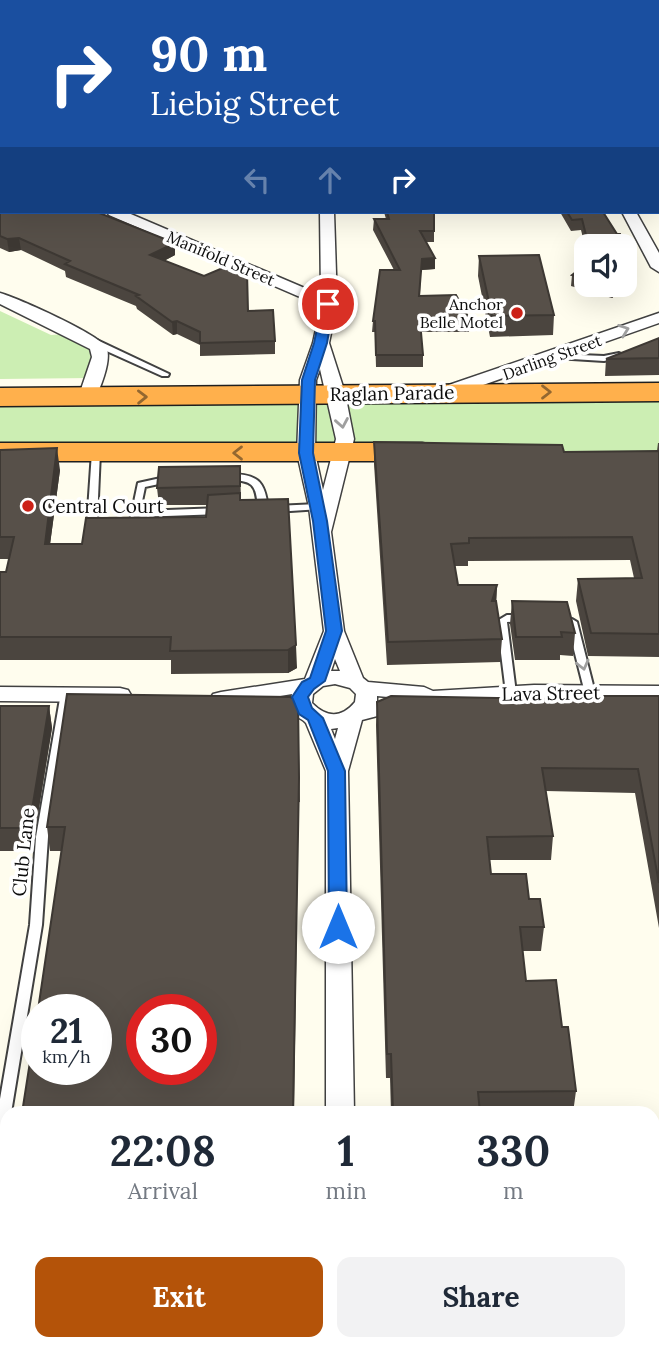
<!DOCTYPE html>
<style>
body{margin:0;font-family:Lora,serif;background:#f2f2f3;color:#1f2937;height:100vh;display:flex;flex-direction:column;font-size:26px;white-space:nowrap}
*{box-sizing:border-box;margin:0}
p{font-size:23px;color:#747a83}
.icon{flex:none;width:38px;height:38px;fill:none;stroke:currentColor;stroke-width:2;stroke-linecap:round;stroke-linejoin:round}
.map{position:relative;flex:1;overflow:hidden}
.panel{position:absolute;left:0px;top:1106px;width:660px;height:245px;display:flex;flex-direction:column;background:#fff;border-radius:21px 21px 0 0;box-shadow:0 7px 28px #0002}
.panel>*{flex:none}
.hud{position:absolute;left:0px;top:0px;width:660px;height:214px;box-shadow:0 7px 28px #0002;background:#1a4fa0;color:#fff;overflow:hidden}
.controls{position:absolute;left:574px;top:234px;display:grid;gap:14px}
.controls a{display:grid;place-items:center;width:63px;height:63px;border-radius:14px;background:#fff;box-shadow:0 7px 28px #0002;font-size:35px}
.speed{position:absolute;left:21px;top:994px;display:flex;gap:14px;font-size:35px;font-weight:700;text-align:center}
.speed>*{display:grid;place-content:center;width:91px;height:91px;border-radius:50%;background:#fff;box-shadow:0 7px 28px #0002;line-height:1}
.speed small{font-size:18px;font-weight:400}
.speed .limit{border:10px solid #d22;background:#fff;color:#111}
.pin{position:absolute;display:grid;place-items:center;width:60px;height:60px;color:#fff;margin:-30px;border:4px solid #fff;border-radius:50%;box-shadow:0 2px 7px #0007}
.me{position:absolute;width:77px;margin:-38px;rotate:0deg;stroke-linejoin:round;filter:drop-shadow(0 0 5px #0008)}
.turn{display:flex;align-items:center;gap:24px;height:147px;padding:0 35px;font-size:32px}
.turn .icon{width:91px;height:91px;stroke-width:2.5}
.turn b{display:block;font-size:49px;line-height:60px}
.lanes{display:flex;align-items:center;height:66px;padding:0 35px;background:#0003;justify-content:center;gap:35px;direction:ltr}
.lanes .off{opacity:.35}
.eta{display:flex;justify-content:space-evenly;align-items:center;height:119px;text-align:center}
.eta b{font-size:42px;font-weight:800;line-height:49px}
.cta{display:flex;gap:14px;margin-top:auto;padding:14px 35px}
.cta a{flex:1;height:80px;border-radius:14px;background:#b45309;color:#fff;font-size:28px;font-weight:800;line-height:80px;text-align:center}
.cta a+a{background:#f2f2f3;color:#1f2937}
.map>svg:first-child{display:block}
</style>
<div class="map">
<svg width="659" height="1351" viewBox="0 0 659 1351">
<rect width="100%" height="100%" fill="#fffdee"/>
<path fill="#cceeb3" d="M0,311L51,335L66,334L96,345L91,378L0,379Z
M659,392V453L0,452V397Z"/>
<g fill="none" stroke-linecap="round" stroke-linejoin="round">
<defs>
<path id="lane" d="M106,0H112V2H106Z
M137,0H143L142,2H135Z
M91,340H97L169,374L168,376H162L91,344Z
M619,353L623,355L622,357L604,361L556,358L552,356L556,354L604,356Z
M96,449L100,452L97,521L102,524L100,526L92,528L87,525L92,452Z
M228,474C257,474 265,480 268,509L266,511L263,512L258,509C256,480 251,482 225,479L223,477Z
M170,476L173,477L175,479L173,481L145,487L140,511L221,508L226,511L221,514L139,517L137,526H124L122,524L124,522L130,521L138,483Z
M318,504L323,507L321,509L275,512L270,509L275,506Z
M507,615H523L528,618L523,621L507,622L516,693L511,696L506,693L497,621Z
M572,619L577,622L595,693L590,696L585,693L567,622Z
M66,690L71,693L48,837L42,925L11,1113H7V1138L5,1143L0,1145V1099L30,925L36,837L61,693Z"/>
<path id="street" d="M312,0H324V2H312Z
M413,0H425L411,2Z
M0,81H2V89H0Z
M107,212H126L321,295L320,212H334L337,304L329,343L345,393L354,439L331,532L344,631L363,678L368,682L424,687L433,691L534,685L659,686V700C560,699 459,693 362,720L348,771L354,1113H326V771L306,723C296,712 278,715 263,711L260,706L263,701L271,699L291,701L292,694L221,706L213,704L210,699L213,694L221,692L305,679L324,631L309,507L297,453L300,380L313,343L321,306L109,215ZM320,369L336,439L323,490L315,453L316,380ZM335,659L340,671H331ZM335,684L350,688L356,694L355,702C341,719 326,717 312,703L313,694L323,686ZM377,696L399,698L377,703ZM338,728L335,739L331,729Z
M622,212H636L659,253V272L651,267Z
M0,293C17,298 102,335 107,349C111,362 100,390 93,402L87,403L78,398L92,357L90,349L0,304Z
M659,313V323L452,396H440L437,392L440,388Z
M0,687L120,688L128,690L131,695L128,700L120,702L0,701Z
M332,1344H362L364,1351H334Z"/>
<path id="highway" d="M659,383V401L0,406V388Z
M0,443H422L433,445L438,452L433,459L422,461H0Z"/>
</defs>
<use href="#lane" stroke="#414141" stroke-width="4"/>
<use href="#street" stroke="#414141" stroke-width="3"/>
<use href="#highway" stroke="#1f1f1f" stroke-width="3"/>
<use href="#lane" fill="#fff" fill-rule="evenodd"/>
<use href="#street" fill="#fff" fill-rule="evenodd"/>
<use href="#highway" fill="#ffb04c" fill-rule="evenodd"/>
</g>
<path fill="#4b453f" d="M658,40H659V177L658,176Z
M2,129V155L0,154V130Z
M0,155L2,212H101V214L175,255L164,261L248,311L275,341V354L200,356V345L177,334L173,335L137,309L136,306L66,277L65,271L21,250L9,252L0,248Z
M384,212H434V242H426L435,269L421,270L420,296L470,320L469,332H421L423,355V367H376L375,332H372L373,321L394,270L373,230L374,219H386Z
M560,212H603L623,247H586V250L581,230L571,231Z
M479,256L554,315L553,335L490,337L478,276Z
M586,264V285H625L628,284L612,298L571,286L572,275Z
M659,338V375L605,376L606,359Z
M374,442L564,452L657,451L658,443H659V657L588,656L576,601L578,579L634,578L630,560L468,561V566H455L458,585H497L496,601L502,639L500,662L387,665L374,464Z
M0,450L60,470L50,544H82L206,517L207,505H159L157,488L240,466L241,500L297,668L288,673L171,674V660H0V572H6L9,559H0Z
M512,601L575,633L573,656L560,655V660H515L510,624Z
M553,696H659V928L635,793L546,791L553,836L551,860H489L491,874L529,899L544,927L541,951H522L526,981L562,1027L576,1091L573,1113H391L390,1078H386L376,725L377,702L553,699Z
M298,700L300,802L62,851H50L47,827Z
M0,706H49L52,728L32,851H0Z
M630,1344H653L659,1351H632Z"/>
<path fill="#3d3833" d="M19,238L21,250L9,252L7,239Z
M175,243V255L150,268V255Z
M435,258V269L421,270L422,259Z
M630,273L628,284L612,298L613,287L615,285H625V277Z
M177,321V334L173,335L172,322Z
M57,448L60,470L47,567L45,544Z
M497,585L496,608L492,601Z
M296,645L297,668L288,673V650Z
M49,706L52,728L32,851L29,828Z
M299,778L294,1113H293Z"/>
<path fill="#575049" stroke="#3d3833" stroke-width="2" fill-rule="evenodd" d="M658,40H659V68L658,69Z
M658,75L659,79V153L658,152Z
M2,129V144L0,143V130Z
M0,155L2,156V212H97L175,243L150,255L204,276L232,264L247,272L248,311L273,310L275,341L200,343V332L177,321L172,322L136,296L139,295L65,264L70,261L19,238L7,239L0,236Z
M387,212H434V231H420L435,258L422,259L419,296L456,295L470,320L420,321L423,355H376L375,321H373L380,270H400L374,219H389Z
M567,212H603L617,234H620L623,247H589L582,219L572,220Z
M625,253L630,273L625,277Z
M539,255L554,315L492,316L479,256Z
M586,264V279L572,275Z
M659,338V358L606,359Z
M374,442L562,445L564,452L659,451V634L591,633L578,579L642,578L632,537L469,538V543L451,544L458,585H497L492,601H496L502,639L388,642Z
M57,448L45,544H82L86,518L206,517L208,495L240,493V500L288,499L296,645L288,650L170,651L171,637H0V572H6L14,537H0V450Z
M240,466V486L157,488L159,467Z
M512,601L567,602L575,633L561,632L562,637H516Z
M67,694L290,697L298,700L299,778L293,1113H22L37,1017V1069H96V1010H38L65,827H47ZM142,1010H201V1069H142Z
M391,696L553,699V696H659V883L638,769L542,768L553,836L487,837L491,874H526L529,899H540L544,927H520L526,981L556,980L562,1027H568L576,1091L478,1092L480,1113H393L391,1054H387L377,702Z
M0,706H49L29,828H0Z
M0,1199H7V1344H288V1351H0Z
M653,1265H659V1351H642L640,1344H653Z
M402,1344H602L603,1351H402Z"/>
<defs><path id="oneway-chevron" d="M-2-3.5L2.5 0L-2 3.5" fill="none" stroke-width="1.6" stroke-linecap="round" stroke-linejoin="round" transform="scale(1.75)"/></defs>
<g stroke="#9f9f9f">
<use href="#oneway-chevron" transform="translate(624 330) rotate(-20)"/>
<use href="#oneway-chevron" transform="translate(342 423) rotate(80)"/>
<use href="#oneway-chevron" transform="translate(583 665) rotate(76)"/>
</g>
<g stroke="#936730">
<use href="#oneway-chevron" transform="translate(546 392)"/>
<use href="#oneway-chevron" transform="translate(142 397) rotate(-1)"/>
<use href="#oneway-chevron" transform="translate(238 453) rotate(-180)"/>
</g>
<path fill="#1a73e8" stroke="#114b97" stroke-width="2" d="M328,301L334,304L327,343L315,380L313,453L327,521L342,631L325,681L314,689L308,697L312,708L323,718L345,771L347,927L344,932H331L329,927L328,771L308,720L299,714L292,697L302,682L310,678L326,631L313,521L299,453L302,380L314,343L322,304Z"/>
<g fill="#cc2117" stroke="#fff" stroke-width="2.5">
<circle cx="517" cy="313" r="7"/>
<circle cx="28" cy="506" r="7"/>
</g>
<g text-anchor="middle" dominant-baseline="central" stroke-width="7" stroke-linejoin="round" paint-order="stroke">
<g font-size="16" fill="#0e0e0e" stroke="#fff">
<text transform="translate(221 258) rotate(23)">Manifold Street</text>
<text transform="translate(552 357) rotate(-20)">Darling Street</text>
</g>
<g font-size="16" fill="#0e0e0e" stroke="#fff" text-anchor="end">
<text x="503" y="304">Anchor<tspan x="503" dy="18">Belle Motel</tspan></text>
</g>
<g font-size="19" fill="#0e0e0e" stroke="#fff">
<text transform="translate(392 393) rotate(-1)">Raglan Parade</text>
<text transform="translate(551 693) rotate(-1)">Lava Street</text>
<text transform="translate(23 852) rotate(-84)">Club Lane</text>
</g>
<g font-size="19" fill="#0e0e0e" stroke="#fff" text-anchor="start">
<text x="42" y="506">Central Court</text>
</g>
</g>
</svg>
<div class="controls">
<a><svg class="icon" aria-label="sound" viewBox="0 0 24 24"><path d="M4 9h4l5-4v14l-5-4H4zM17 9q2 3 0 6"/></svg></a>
</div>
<div class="speed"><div>21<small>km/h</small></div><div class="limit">30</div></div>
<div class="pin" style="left:328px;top:304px;background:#d93025"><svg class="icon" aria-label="arrive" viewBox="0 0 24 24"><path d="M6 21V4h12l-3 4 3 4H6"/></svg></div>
<svg class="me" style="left:338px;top:927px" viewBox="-20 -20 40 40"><circle r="19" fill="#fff"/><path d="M0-13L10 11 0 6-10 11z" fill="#1a73e8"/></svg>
<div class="hud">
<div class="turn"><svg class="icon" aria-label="right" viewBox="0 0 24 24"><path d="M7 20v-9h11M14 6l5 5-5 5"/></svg><div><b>90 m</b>Liebig Street</div></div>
<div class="lanes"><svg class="icon off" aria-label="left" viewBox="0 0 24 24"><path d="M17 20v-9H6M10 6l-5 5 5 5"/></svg><svg class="icon off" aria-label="ahead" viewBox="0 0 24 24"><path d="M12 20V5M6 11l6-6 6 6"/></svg><svg class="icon" aria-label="right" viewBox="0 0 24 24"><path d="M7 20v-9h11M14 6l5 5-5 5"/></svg></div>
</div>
<section class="panel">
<div class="eta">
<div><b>22:08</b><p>Arrival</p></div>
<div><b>1</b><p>min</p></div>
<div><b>330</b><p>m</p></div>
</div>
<div class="cta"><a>Exit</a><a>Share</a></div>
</section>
</div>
